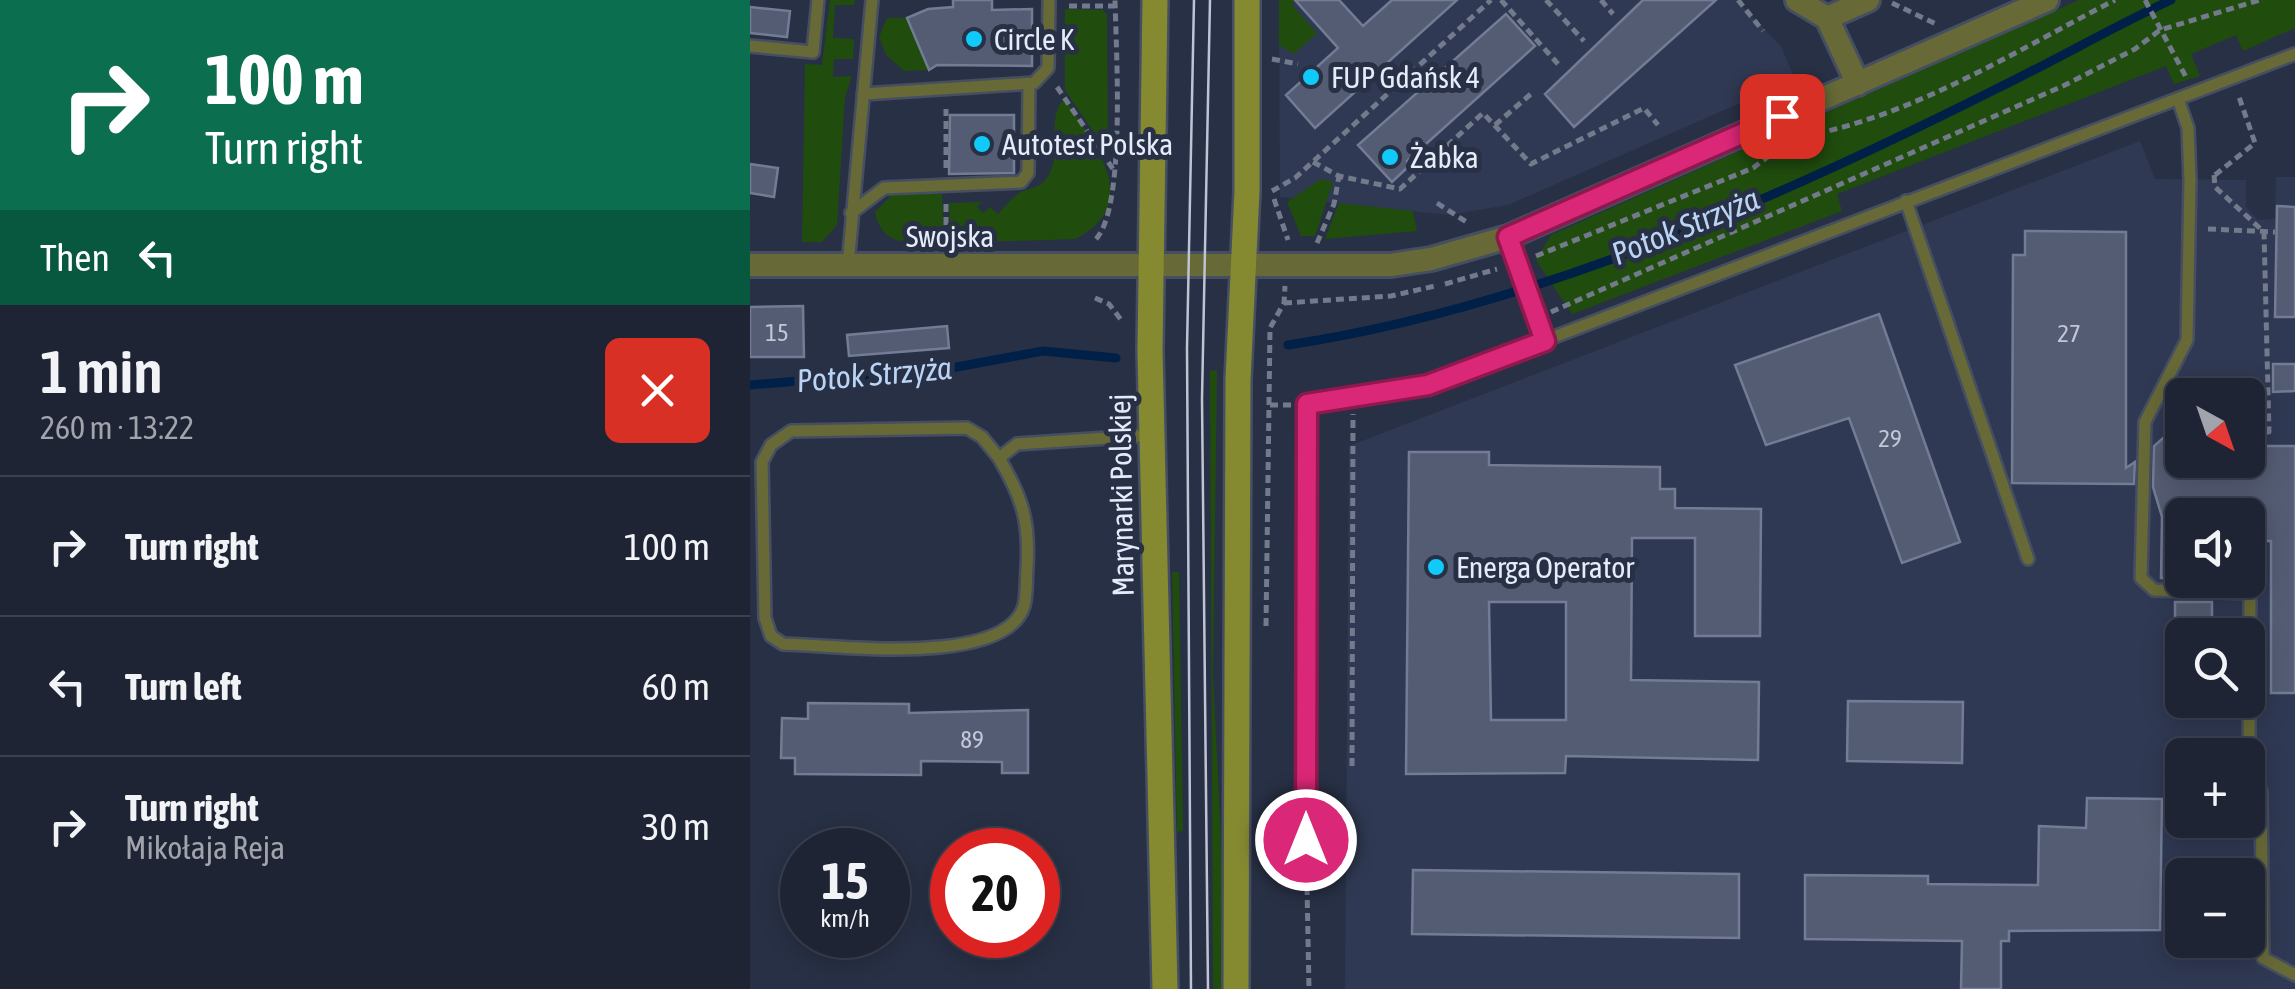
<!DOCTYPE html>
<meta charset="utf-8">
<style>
body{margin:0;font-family:"Asap Condensed",sans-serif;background:#262c3c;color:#f1f3f6;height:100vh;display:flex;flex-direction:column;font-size:38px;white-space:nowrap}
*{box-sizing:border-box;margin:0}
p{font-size:32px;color:#a1a4ac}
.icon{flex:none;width:55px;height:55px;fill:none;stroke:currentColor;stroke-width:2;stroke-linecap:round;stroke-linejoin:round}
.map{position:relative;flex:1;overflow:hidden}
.details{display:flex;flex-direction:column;background:#1e2434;width:750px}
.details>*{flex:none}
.top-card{background:#0b6e4f;color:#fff;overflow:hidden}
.needle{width:65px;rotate:140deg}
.fabs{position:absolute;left:1415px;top:378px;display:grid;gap:20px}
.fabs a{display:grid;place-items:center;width:100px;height:100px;border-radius:15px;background:#1e2434;box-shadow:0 5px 25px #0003,0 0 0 2px #3c414f;font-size:50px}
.speed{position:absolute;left:30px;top:828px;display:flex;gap:20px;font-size:50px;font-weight:700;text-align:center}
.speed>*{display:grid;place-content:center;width:130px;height:130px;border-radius:50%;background:#1e2434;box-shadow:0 5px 25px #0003,0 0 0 2px #3c414f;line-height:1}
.speed small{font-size:25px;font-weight:400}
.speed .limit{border:15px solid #d22;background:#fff;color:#111}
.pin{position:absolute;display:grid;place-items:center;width:85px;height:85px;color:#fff;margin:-42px;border-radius:20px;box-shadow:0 5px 15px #0006}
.me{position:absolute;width:110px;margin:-55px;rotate:0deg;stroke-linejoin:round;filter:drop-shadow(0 0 8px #0008)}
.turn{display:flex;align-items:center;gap:35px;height:210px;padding:0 40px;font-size:45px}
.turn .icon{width:130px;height:130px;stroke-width:2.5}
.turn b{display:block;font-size:70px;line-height:85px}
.then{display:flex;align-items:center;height:95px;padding:0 40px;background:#0003;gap:20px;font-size:38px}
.round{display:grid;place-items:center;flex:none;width:105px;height:105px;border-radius:15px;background:#262c3c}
.headline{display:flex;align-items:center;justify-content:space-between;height:170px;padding:0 40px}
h1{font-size:60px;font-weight:600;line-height:75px}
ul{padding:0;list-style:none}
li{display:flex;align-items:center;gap:30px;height:140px;padding:0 40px;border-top:2px solid #3c414f}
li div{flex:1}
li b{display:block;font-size:38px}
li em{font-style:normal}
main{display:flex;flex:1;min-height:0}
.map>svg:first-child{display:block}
</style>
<main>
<section class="details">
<div class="top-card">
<div class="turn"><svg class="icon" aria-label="right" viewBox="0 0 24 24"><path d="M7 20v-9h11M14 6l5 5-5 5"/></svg><div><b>100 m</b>Turn right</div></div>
<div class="then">Then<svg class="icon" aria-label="left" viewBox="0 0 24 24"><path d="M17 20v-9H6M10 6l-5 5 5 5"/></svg></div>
</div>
<div class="headline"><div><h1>1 min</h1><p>260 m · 13:22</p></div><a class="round" style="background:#d93025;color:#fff"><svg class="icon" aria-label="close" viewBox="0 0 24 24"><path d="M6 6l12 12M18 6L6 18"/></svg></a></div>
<ul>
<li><svg class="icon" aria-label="right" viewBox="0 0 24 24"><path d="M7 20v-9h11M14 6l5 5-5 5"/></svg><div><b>Turn right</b></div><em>100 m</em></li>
<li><svg class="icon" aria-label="left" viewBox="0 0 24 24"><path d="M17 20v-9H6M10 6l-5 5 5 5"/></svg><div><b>Turn left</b></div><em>60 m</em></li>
<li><svg class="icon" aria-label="right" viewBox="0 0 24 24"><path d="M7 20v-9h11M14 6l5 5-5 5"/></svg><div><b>Turn right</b><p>Mikołaja Reja</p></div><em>30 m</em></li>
</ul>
</section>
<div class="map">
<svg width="1545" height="989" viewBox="0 0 1545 989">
<rect width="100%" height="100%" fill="#283045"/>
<path fill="#303953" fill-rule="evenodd" d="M529,0H986L1031,46L1045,79L758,205L699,215L530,197Z
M1390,141L1405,179L1496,180V207L1508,220L1525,219L1526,177H1545V989H595L599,446ZM1432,395H1498V460H1432ZM1432,515H1498V580H1432ZM1432,635H1498V700H1432ZM1432,755H1498V820H1432ZM1432,875H1498V940H1432Z"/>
<path fill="#204d0e" d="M80,0H105L104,5H85L83,38L104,39L103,59H84L83,77L102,76L95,97L87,225L72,242H52L55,64L72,65Z
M529,0H546L542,5L567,33L544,54L529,45Z
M1329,0H1545V28L1493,51L1486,35L1441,54L1450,76L1424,84L1416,66L1087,194L1092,211L822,314L786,260L801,235Z
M315,9L353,10L357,15L358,153L315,90Z
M137,18H157L179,70L154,71L136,55L129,37Z
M314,98C343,142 395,202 326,239L200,243L199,203L232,202L227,207L233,213L240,207L248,214C254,208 264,195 271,192C282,187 291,188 298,176C313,152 295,122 314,98Z
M571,179L583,182L565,236H551L537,202Z
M139,192L192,194L194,243C163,242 132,249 125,212L139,198Z
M589,203L663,211L667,231L575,239Z
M467,370L463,675L473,880L472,989H463L460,371Z
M422,572H429L433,831L427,832Z"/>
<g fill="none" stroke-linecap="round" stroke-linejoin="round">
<path stroke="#002047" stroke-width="9" d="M538,345C779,309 1027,199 1244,90C1304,61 1361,28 1421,0
M0,385L196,369L293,351L366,358"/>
</g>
<path fill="#545c73" stroke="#727c94" stroke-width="2.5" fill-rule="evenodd" d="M203,0H242V10L282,9V66L187,65L179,70L157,18L178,9L203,7Z
M545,0H589L613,26L642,0H707L565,128L536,95L588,48Z
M893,0H966L824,127L795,94Z
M0,7L40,11L37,37L0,33Z
M756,14L785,46L657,161L660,165L642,182L608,145Z
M200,115H264V173L199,174Z
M0,164L28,168L24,197L0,193Z
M1527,206L1545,207V317H1525Z
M1275,231L1376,232V468L1385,462L1384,484L1262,483L1263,255H1275Z
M53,306L54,357H0V307Z
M1129,314L1210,542L1152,563L1099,418L1016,445L985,365Z
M197,326L199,348L99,356L97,335Z
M1523,364H1545V391L1523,392Z
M1429,424L1432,460H1498V446H1545V693H1521V541H1498V515H1432V578H1411L1412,517L1403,487L1404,446Z
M659,452H739V465L910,467V489H925V508L1011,509L1010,636H945V538H882L881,680L1009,682L1008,760L816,756L815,773L656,774ZM739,602H816V720H741Z
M1425,602H1462V626L1425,627Z
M1098,701L1213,702L1212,763L1097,761Z
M58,703L159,704V713L278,710V773H252V762L171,761V775L45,774V758H31L32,718L58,719Z
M1337,798L1412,799L1410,930L1259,931V941H1251V989H1211L1212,941L1055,939V875L1178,876V884L1288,885L1289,826L1336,828Z
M663,870L989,874V938L662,934Z"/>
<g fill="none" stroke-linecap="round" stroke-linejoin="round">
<defs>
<path id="service" d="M0,46L63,52L68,0
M113,94L284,83L298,68L299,0
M1428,99L1438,128L1440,180L1437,340L1395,422L1391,578L1404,590L1500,593L1499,748L1511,792L1513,958L1545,975
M1156,201L1278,559
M101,213L134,188L271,182L278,173L279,85
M758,237L795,341
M98,265L122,0
M249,458L232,437L217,428L41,431L21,445L12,462L15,618L21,636L33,644C85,645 255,668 274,606C277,595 276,579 277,568C280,521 272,497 249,458L267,444L402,435
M556,869L557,405L678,385L1545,54"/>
<path id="minor" d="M1047,0L1077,18L1118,0
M1077,18L1108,84
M0,265H641L681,259L758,237L1297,0"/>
<path id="secondary" d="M405,0L400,351L415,989
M486,989L488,379L497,191V0"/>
</defs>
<use href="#service" stroke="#464e62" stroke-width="16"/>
<use href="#minor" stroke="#464e62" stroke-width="28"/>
<use href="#secondary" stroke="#464e62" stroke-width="30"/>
<path stroke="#737a8c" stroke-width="5" stroke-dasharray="8 5" stroke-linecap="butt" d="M751,0L808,64
M796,0L834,41
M851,0L863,14
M988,0L1013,31
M1395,0L1436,77
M1142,3L1186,24
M319,6H366
M522,59L548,64
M307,87L363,169
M745,125L782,93
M1054,136C1164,116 1267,50 1365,0
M563,162L589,176L650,189L733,113L781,164L894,108L908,125
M196,168V109
M1464,175L1465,187L1514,232L1519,432H1498
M1465,175L1505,143L1488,94
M522,191L545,178L741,0
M524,199L538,240
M687,203L718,223
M196,204V243
M1458,229L1525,232
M346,239C376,207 366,50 365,0
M567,243L584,204L589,176
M786,256L1003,168L1035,144
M695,284L747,269
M345,298L359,304L372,321
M534,303L641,296L685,286
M801,312L1315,85L1385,49L1410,30L1510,0
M520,405H542
M1416,421L1422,431H1432
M516,626L520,328L534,303L535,286
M602,766L603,414
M557,887L559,989"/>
<use href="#service" stroke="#676a36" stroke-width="11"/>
<use href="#minor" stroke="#676a36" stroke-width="22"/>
<use href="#secondary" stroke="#858a31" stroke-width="25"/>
<path stroke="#bfc4d4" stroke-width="2.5" d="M441,989L437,348L444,0
M458,989L452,399L460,0"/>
</g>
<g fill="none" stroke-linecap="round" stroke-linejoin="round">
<defs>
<path id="route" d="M556,840L557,404L678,385L795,341L758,237L1032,116"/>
</defs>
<use href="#route" stroke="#8e194d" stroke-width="25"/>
<use href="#route" stroke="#db2777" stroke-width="18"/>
</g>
<g fill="#10cafa" stroke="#283045" stroke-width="4">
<circle cx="224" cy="39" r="10"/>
<circle cx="561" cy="77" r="10"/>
<circle cx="232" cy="144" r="10"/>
<circle cx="640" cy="157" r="10"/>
<circle cx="686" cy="567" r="10"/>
</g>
<g text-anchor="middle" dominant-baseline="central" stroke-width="10" stroke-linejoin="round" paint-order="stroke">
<g font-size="25" fill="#c2c7d8">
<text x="27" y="332">15</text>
<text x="1319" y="333">27</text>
<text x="1140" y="438">29</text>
<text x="222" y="739">89</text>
</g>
<g font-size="30" fill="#e6ebf9" stroke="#283045" text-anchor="start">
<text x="244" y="39">Circle K</text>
<text x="581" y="77">FUP Gdańsk 4</text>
<text x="252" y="144">Autotest Polska</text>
<text x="660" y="157">Żabka</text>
<text x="706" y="567">Energa Operator</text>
</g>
<g font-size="30" fill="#e6ebf9" stroke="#283045">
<text x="200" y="236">Swojska</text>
<text transform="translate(371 495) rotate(-91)">Marynarki Polskiej</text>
</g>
<g font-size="32" font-style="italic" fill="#bbd4f5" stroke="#283045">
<text transform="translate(935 226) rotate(-22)">Potok Strzyża</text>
<text transform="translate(124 374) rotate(-5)">Potok Strzyża</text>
</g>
</g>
</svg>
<div class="fabs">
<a><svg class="needle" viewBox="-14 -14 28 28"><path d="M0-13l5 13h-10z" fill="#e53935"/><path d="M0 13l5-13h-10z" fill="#a1a4ac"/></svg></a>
<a><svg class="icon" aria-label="sound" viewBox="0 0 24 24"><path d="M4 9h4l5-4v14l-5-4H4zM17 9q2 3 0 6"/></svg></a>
<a><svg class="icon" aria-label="search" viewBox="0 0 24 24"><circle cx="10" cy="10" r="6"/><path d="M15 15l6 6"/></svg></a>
<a>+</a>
<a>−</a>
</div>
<div class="speed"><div>15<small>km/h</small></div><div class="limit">20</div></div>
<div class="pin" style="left:1032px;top:116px;background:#d93025"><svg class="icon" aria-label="arrive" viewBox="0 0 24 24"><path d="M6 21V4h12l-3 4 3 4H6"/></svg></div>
<svg class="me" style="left:556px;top:840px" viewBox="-20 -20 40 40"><circle r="17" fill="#db2777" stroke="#fff" stroke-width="3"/><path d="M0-11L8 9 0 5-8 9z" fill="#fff"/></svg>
</div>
</main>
